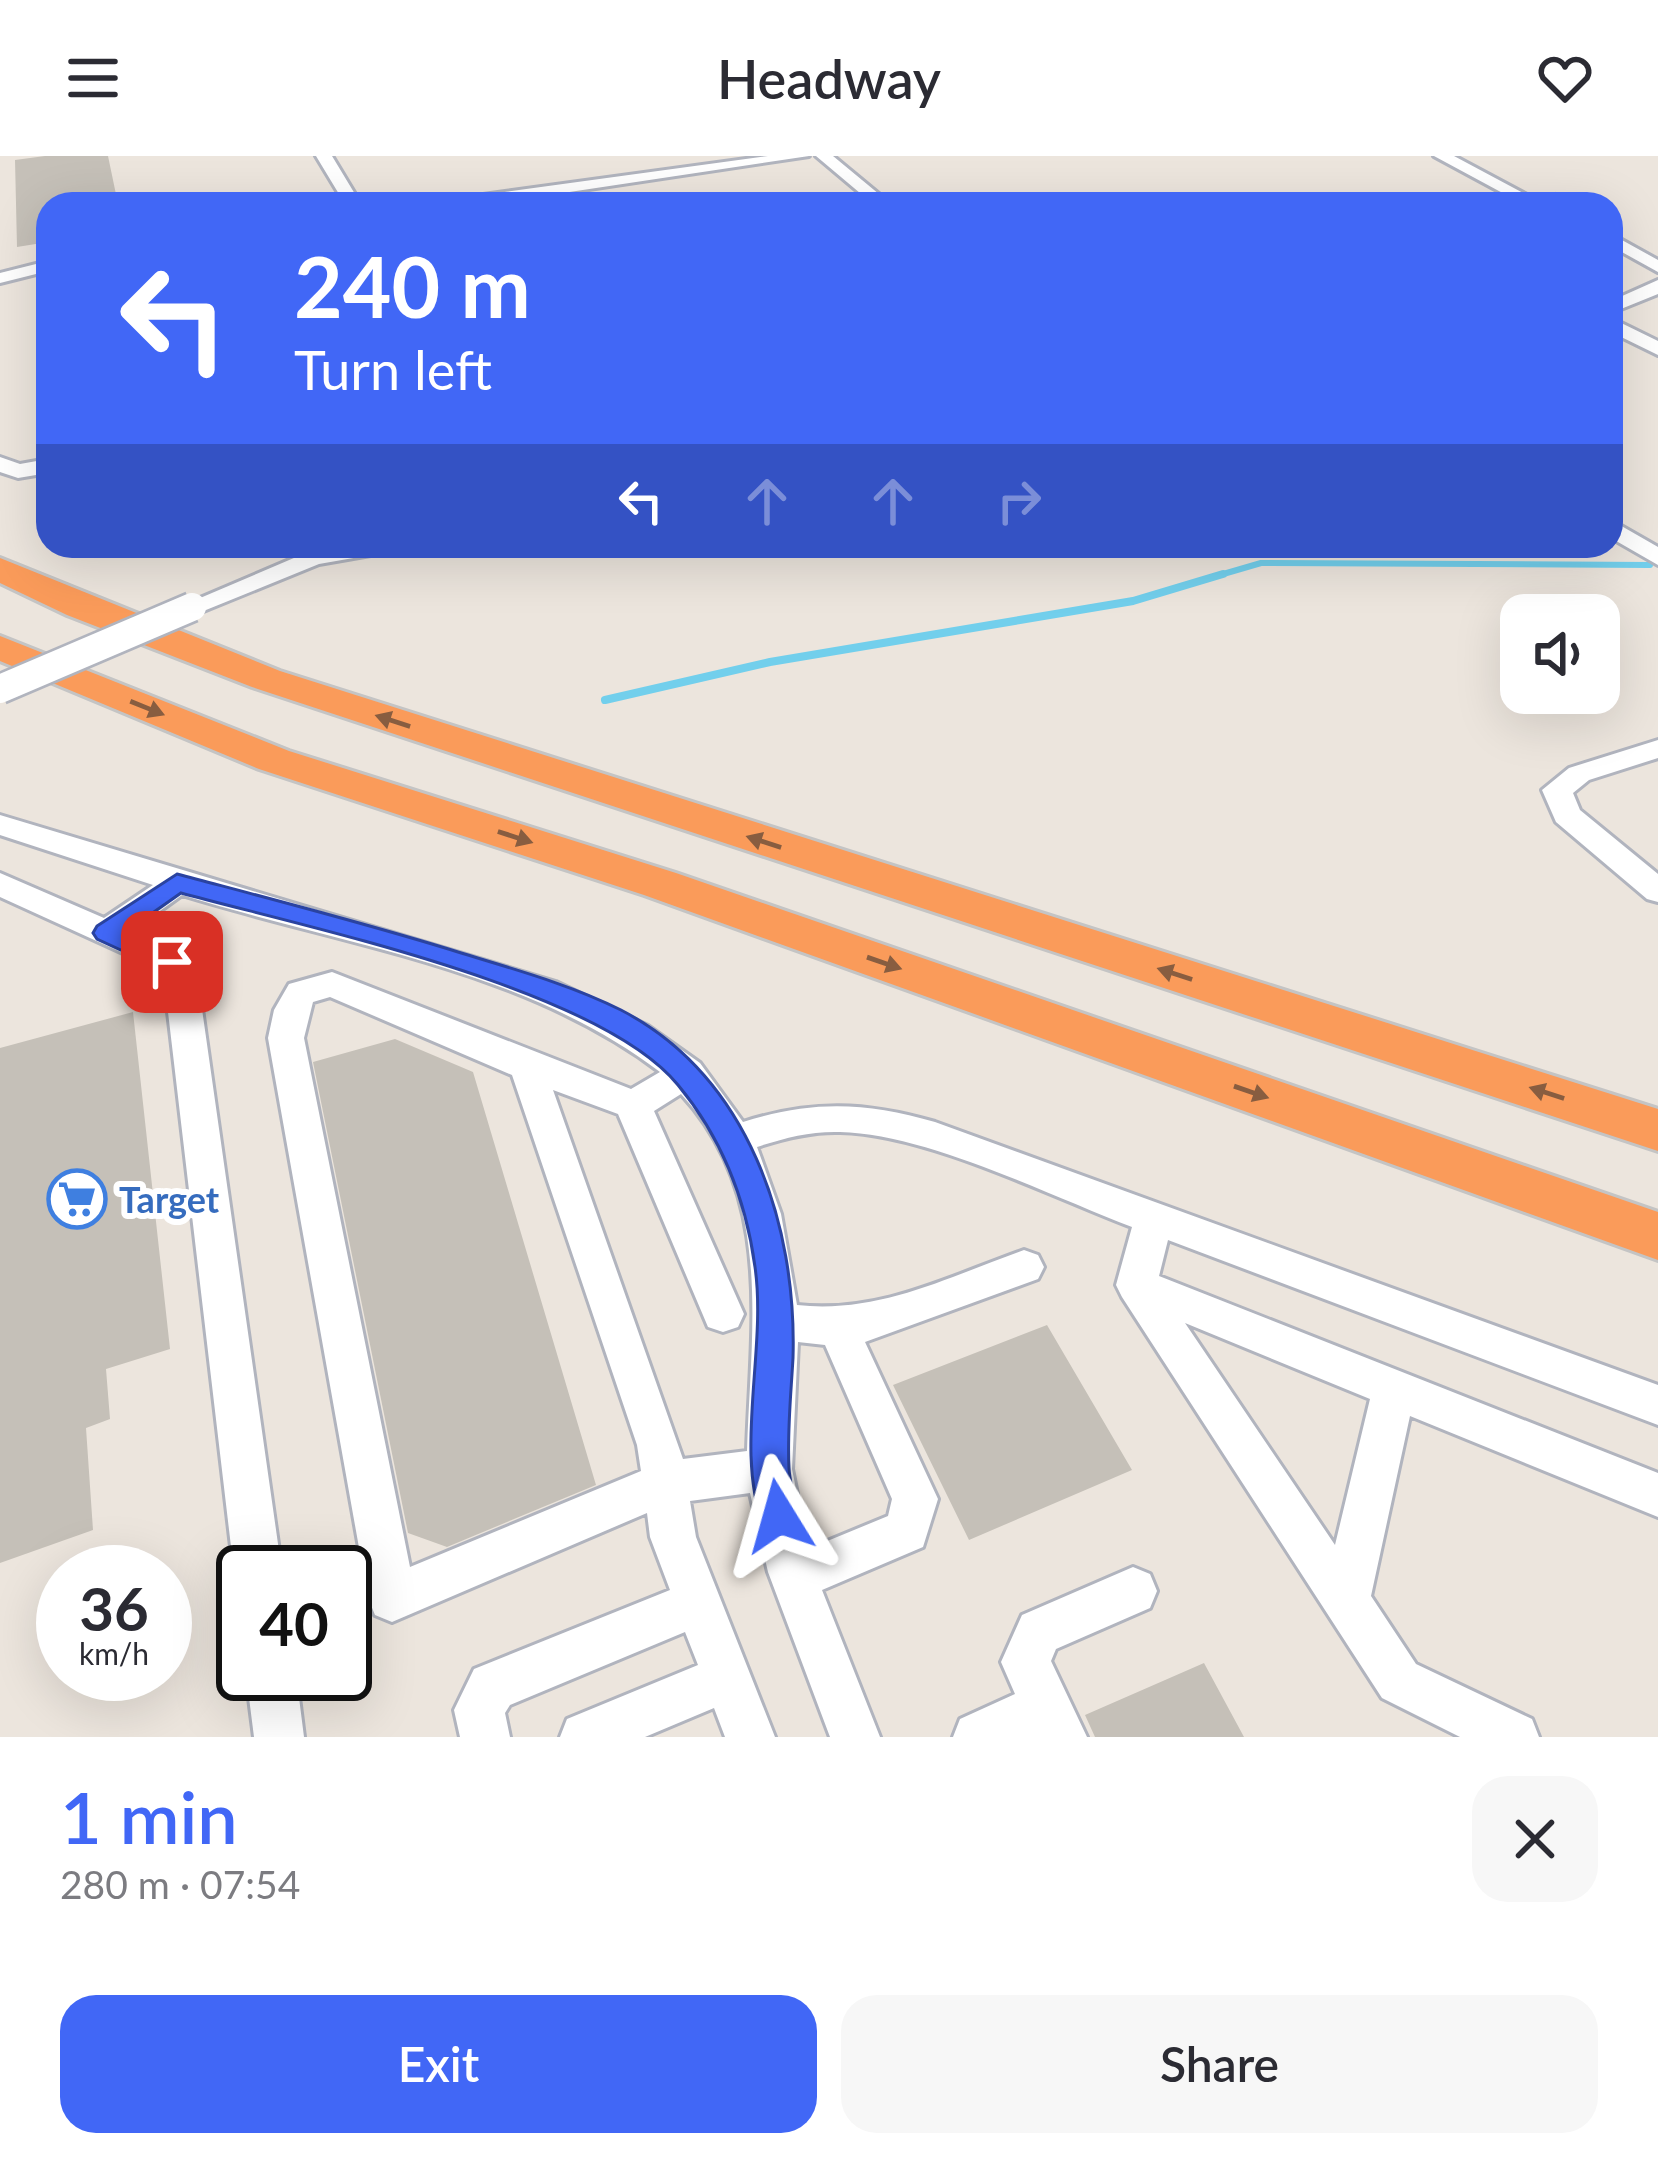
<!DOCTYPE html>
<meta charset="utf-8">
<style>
body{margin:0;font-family:Lato,sans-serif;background:#f7f7f7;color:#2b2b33;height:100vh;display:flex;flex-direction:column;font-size:45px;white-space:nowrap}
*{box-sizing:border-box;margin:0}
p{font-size:39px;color:#7c7c81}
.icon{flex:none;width:66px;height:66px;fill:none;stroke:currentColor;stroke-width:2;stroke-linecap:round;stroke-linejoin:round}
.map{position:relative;height:1581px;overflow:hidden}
.panel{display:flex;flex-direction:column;background:#fff;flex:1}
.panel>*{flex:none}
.guide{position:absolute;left:36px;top:36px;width:1587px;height:366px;border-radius:36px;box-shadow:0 12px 48px #0002;background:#4167f6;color:#fff;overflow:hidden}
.tools{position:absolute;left:1500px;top:438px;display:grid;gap:24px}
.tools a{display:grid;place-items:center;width:120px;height:120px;border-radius:24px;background:#fff;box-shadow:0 12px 48px #0002;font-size:60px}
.speed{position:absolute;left:36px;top:1389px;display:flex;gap:24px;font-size:60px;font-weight:700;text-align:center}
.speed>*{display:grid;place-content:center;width:156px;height:156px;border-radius:50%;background:#fff;box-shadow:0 12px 48px #0002;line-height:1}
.speed small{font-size:30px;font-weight:400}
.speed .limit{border:6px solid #111;border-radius:18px;background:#fff;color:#111}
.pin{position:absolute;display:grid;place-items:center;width:102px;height:102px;color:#fff;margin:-51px;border-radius:24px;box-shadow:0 6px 18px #0006}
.me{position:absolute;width:132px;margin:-66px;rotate:352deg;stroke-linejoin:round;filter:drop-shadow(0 0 9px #0008)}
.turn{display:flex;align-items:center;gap:42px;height:252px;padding:0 60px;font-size:54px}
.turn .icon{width:156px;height:156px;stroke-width:2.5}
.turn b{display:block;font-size:84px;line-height:102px}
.lanes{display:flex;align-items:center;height:114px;padding:0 60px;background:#0003;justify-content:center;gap:60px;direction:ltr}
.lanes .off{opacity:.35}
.round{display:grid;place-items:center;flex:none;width:126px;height:126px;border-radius:36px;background:#f7f7f7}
.summary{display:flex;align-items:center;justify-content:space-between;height:204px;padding:0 60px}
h1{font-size:72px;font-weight:600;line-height:90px;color:#4167f6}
.action{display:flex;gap:24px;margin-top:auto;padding:24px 60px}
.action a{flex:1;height:138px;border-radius:36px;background:#4167f6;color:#fff;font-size:48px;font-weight:600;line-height:138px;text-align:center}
.action a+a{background:#f7f7f7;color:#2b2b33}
header{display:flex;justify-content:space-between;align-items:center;height:156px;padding:0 60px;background:#fff;font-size:54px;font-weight:600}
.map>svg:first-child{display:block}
</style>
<header><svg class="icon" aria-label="menu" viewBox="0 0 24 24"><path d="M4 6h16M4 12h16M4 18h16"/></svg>Headway<svg class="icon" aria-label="heart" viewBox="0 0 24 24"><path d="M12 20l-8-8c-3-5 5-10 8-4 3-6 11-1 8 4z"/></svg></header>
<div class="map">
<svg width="1658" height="1581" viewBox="0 0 1658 1581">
<rect width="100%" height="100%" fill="#ece5dd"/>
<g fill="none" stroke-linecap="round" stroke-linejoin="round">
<path stroke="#72cfec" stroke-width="6" d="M1213,421L1261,407L1650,409"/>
<path stroke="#72cfec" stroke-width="8" d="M605,544L770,506L1133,445L1223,418"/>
</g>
<path fill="#c5c0b8" d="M45,0H108L118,48H48V86L17,91L15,4Z
M133,856L170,1193L106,1213L110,1263L86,1272L93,1374L0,1407V892Z
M395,883L473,916L596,1329L447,1391L408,1377L313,906Z
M1047,1169L1132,1314L969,1384L893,1229Z
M1204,1507L1244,1581H1095L1085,1559Z"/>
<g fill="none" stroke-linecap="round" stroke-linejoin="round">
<defs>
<path id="minor" d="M316,0H332L361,48H345Z
M768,0H809L489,48H446L454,43Z
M816,0H833L891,48H873Z
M1434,0H1454L1544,48H1523Z
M1611,78L1658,104V116L1611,90Z
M48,105V115L0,127V117Z
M1658,124V138L1611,157V145Z
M1611,162L1658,185V199L1611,176Z
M0,301L20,308L48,303V317L18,322L0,316Z
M1611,364L1658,391V409L1611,382Z
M322,390H394L382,397L319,408L201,456L192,459L179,451Z
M1658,584V602L1589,624L1573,637L1580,654L1658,718V746L1647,743L1556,666L1542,634L1569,612Z
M0,659L556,826L648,870L700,907L743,966C812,944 866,946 935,966L1658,1229V1269L1168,1084L1159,1120L1658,1317V1361L1410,1260L1371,1440L1416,1508L1532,1563L1539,1581H1460L1382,1542L1122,1141L1116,1129L1132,1071C1048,1039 927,978 840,976C811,975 784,982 757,991L781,1058L797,1149C879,1158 948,1121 1024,1094L1038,1099L1044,1111L1038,1123L865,1186L938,1343L923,1391L822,1434L880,1581H830L768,1416L750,1337L690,1345L696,1381L775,1581H725L714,1552L645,1581H560L567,1563L698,1509L685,1476L510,1549L505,1557L510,1581H460L454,1554L474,1513L670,1434L650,1381L647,1357L392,1466L375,1459L368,1442L268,882L274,854L289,828L332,816L631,933L660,916C523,812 343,789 182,739L132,775L184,798L200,839L282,1416H243V1433L234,1416L166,839L158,813L0,741V717L104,762L153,729L0,679ZM330,841L512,919L637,1289L641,1315L410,1411L304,882L313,846ZM553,934L618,958L708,1171L723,1176L738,1171L744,1158L654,955L681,938C774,1038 751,1169 747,1295L683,1303ZM1185,1167L1370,1243L1335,1389ZM798,1186L825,1189L892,1343L888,1360L808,1393L792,1313Z
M1133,1411L1150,1418L1157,1435L1150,1452L1056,1493L1051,1505L1087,1581H953L960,1563L1015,1538L1001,1506L1022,1459Z
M246,1518H296L304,1581H254Z"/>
<path id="highway" d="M0,402L280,515L1658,953V995L252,531L67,459L0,427Z
M0,480L289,595L676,717L1658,1056V1104L644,739L259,613L0,505Z"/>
</defs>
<use href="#minor" stroke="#b1b4be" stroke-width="6"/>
<use href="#highway" stroke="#c4c4c4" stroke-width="6"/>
<path stroke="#c4c4c4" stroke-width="3" stroke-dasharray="4.5 3" stroke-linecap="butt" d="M1555,37L1577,48
M403,397L433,390"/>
<use href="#minor" fill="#fff" fill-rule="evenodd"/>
<use href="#highway" fill="#fa9b5a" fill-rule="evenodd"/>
<defs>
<path id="minor-bridge" d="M0,533L192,451"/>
</defs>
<use href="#minor-bridge" stroke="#b1b4be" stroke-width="33" stroke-linecap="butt"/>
<use href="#minor-bridge" stroke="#fff" stroke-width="28"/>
</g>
<defs><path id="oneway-solid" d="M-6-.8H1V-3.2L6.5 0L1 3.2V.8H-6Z" transform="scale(3)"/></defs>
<g fill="#885d40">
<use href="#oneway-solid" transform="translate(147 552) rotate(22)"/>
<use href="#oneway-solid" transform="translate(393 565) rotate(-162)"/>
<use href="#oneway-solid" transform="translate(515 681) rotate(18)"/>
<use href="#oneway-solid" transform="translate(764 686) rotate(-162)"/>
<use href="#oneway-solid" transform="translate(884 807) rotate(19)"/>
<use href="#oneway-solid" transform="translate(1175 818) rotate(-162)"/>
<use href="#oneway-solid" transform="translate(1251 936) rotate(19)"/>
<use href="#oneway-solid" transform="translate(1547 937) rotate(-162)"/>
</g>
<path fill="#4167f6" stroke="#2a43a0" stroke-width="3" d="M177,718C271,743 365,767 458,796C513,813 569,828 621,854C748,920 797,1067 793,1202C791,1238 787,1276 789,1312C790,1334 801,1353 792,1374L779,1379L765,1374C733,1297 767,1194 755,1111C746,1044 722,982 678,929C599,832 305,771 181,737L127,775L182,799L186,806L182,813H162L97,783L93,777L97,770Z"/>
<defs>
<symbol id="supermarket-ring" viewBox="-11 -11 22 22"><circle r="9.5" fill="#fff" stroke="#3f7fe0" stroke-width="1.5"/><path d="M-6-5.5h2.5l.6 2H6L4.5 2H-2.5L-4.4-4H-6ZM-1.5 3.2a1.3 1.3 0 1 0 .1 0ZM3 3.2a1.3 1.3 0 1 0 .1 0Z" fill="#3f7fe0"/></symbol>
</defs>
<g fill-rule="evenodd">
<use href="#supermarket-ring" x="44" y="1010" width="66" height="66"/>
</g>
<g text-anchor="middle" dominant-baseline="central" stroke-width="12" stroke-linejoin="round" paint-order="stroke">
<g font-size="36" font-weight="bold" fill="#366cbe" stroke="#fff" text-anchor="start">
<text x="119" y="1043">Target</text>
</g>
</g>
</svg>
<div class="tools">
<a><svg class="icon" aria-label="sound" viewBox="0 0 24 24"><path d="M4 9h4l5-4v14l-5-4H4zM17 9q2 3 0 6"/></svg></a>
</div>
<div class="speed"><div>36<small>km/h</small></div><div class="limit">40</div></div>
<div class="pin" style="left:172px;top:806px;background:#d93025"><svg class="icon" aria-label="arrive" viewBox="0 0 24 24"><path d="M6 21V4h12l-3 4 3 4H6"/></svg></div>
<svg class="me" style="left:779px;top:1360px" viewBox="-20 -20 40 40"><path d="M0-17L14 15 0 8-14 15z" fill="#4167f6" stroke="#fff" stroke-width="4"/></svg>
<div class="guide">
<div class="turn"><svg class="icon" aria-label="left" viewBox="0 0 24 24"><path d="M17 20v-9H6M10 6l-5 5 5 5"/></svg><div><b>240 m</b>Turn left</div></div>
<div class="lanes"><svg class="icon" aria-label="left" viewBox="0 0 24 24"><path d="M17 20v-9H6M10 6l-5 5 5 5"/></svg><svg class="icon off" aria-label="ahead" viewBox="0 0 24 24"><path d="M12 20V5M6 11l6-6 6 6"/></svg><svg class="icon off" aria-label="ahead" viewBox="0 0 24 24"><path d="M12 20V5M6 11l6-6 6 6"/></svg><svg class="icon off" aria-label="right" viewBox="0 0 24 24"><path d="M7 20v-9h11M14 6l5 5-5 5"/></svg></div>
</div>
</div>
<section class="panel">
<div class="summary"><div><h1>1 min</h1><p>280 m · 07:54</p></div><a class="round"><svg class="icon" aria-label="close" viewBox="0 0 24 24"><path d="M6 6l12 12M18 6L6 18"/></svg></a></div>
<div class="action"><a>Exit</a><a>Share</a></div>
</section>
